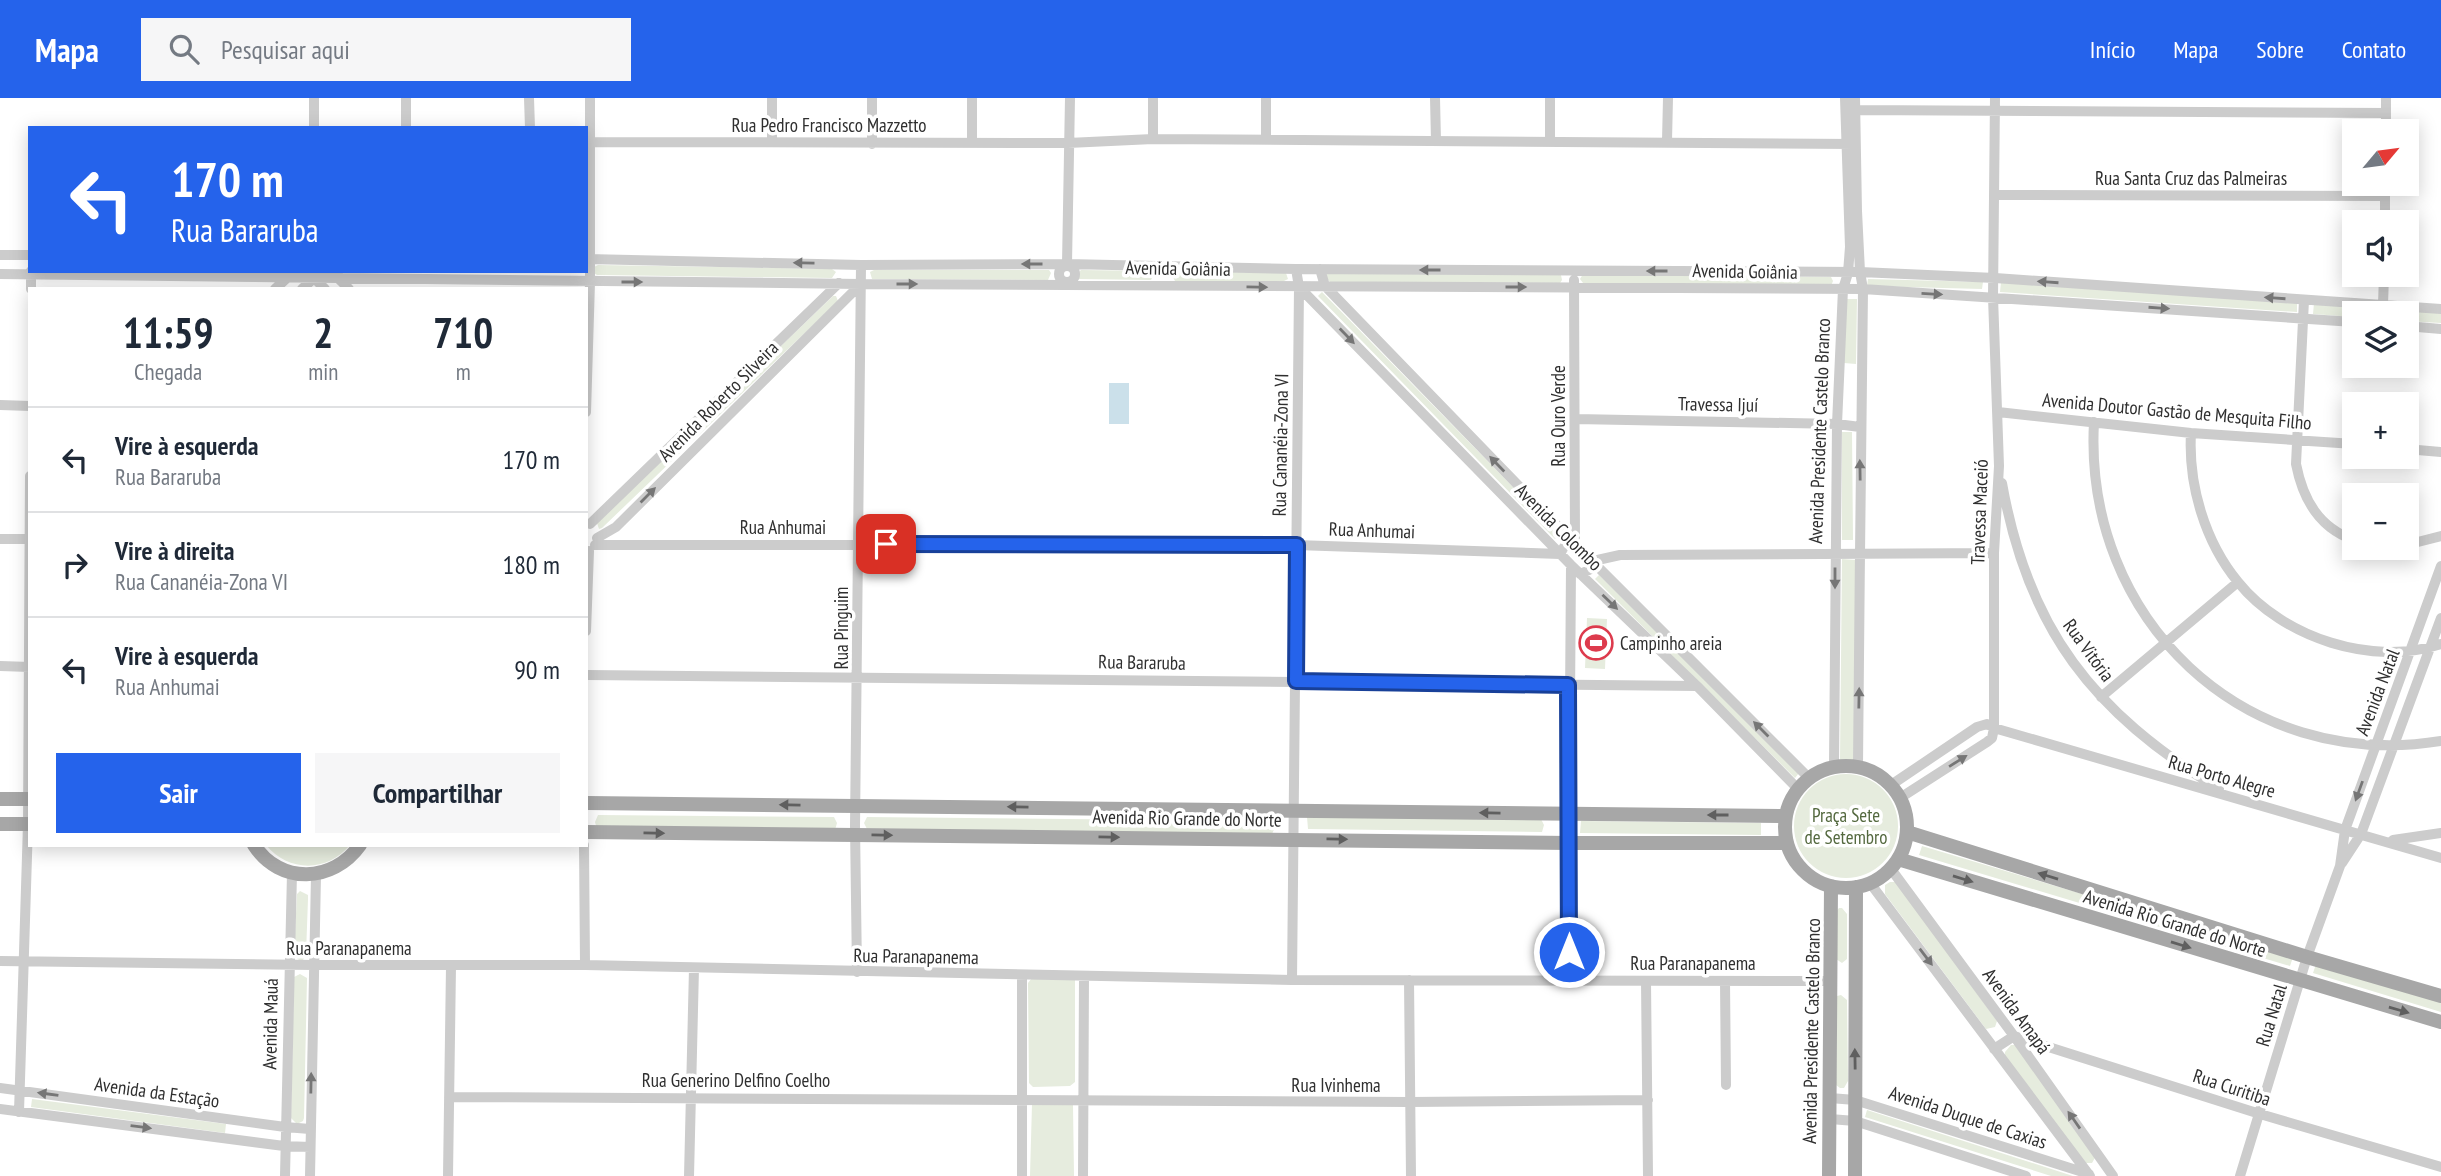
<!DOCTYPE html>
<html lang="pt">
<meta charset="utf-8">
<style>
body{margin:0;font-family:"PT Sans Narrow",sans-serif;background:#f6f6f7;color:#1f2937;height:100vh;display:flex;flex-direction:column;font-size:26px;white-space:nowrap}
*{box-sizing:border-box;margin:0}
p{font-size:23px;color:#747a83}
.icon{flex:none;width:38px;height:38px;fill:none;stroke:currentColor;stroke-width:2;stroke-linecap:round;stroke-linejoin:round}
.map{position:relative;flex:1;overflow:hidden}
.details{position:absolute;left:28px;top:189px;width:560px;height:560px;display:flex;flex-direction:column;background:#fff;border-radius:0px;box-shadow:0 4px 18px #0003}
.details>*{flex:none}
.banner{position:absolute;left:28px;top:28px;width:560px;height:147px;border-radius:0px;box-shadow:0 4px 18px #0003;background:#2563eb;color:#fff;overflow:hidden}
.needle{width:46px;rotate:61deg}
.fabs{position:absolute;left:2342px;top:21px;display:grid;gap:14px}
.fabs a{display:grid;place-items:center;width:77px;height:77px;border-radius:0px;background:#fff;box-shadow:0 4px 18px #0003;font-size:35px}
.pin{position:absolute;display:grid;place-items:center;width:60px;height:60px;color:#fff;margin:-30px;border-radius:14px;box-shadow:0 4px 10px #0006}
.me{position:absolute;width:77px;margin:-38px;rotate:0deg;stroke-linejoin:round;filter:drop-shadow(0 0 5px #0008)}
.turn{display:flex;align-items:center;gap:24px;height:147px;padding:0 28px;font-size:32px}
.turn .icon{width:91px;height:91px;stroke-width:2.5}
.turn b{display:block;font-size:49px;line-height:60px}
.eta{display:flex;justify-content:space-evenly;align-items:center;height:119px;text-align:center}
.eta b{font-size:42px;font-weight:700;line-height:49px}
.primary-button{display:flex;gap:14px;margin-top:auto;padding:14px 28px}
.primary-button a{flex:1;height:80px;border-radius:0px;background:#2563eb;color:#fff;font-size:28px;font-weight:700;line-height:80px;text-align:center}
.primary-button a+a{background:#f6f6f7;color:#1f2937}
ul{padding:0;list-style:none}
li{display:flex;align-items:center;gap:21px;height:105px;padding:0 28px;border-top:2px solid #e0e1e3}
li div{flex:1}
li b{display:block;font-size:26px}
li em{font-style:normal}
header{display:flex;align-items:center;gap:42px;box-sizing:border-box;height:98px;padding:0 35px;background:#2563eb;color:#fff}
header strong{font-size:33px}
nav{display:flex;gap:38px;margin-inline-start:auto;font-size:24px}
.search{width:490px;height:63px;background:#f6f6f7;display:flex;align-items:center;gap:18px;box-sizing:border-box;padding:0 24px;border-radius:0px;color:#747a83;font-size:26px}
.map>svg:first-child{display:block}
</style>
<header>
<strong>Mapa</strong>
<div class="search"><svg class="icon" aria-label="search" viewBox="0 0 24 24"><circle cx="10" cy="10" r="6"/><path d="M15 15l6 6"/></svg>Pesquisar aqui</div>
<nav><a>Início</a><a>Mapa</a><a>Sobre</a><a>Contato</a></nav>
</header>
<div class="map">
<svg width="2441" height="1078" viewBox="0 0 2441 1078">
<rect width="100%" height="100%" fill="#fff"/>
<path fill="#e6ecde" d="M598,167L832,171L836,174L832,180L597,177L594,175V169Z
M874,172H1049L1051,175L1048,182L872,181L870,174Z
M1081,172L1152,173L1154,176L1151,182L1079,181L1078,175Z
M1175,173L1286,175L1288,181L1284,183H1175L1171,176Z
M1327,175L1561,177L1562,182L1560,185L1330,184L1326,180Z
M1583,176L1831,179L1833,183L1831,188L1583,185L1580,181Z
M1868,181L1983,184L1982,191L1867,188Z
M2001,184L2297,204V214L2000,194Z
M1322,194L1560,437L1555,441L1318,198Z
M833,198H836L838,203L602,430L599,431L597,425Z
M1845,201H1857L1856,266L1844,265Z
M2314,205L2441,214V225L2406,223V215H2354V219L2313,216Z
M1842,334H1852L1853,442H1842Z
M1842,461L1856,462L1854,663H1840Z
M1599,477L1799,675L1795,680L1595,481Z
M1587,520L1607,521L1605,571L1585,570Z
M1794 728a52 52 0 1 1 104 0a52 52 0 1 1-104 0Z
M598,717L834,719L837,725L835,732L596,728L595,724Z
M867,719L1273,723L1275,729L1272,736L867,731L864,725Z
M1307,719L1541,721L1544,727L1542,734L1308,731Z
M1581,723L1761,725V737L1580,735Z
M266,747H350C327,775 288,774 266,747Z
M1922,748L2293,859L2290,868L1919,757Z
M1890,784H1896L1997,923L1995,929L1986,931L1885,796V787Z
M300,793L308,797V801L306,856L303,862H299L294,857L297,796Z
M1839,810H1842L1847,816V861L1842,865L1836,861L1835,815Z
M2316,866L2441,904V914L2313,875Z
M300,876L307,880L304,1020L303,1023L297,1026L291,1020L294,879Z
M1032,880L1075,882V984L1070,988L1033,989L1029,985L1028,885Z
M1841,897L1847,902L1848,983L1844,990H1840L1836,987L1837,898Z
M2011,947H2016L2096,1058L2092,1065H2085L2005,958V954Z
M32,1001L226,1026L225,1035L31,1009Z
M1032,1006L1073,1007L1074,1078H1030Z
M1867,1012L2073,1078H2051L1865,1019Z"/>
<path fill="#cbe0ea" d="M1109,285H1129V326H1109Z"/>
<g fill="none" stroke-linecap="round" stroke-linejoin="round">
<path stroke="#ccc" stroke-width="10" d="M529,0L530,30
M872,0V46
M972,0V45
M1153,0V41
M1435,0L1436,43
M1855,0L1857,113L1860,174L1863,191C1860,350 1860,509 1858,668
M1995,0L1993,199L1999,368L1994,455V630L2441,760
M1855,12L2386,15
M314,30V0
M406,30V0
M2386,33V0
M1266,41V0
M772,43V0
M1667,43L1668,0
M590,44L1068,45L1153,41L1855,46
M1550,44V0
M1996,97L2385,98
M2385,124V86
M0,157H30
M586,161L861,167L1067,166L1296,171L1860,174L1995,180L2441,211
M1067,166L1070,0
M1059 176a8 8 0 1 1 16 0a8 8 0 1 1-16 0Z
M1320,171L1325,188L1575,446L1809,680
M0,176L861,186L1863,191L2354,224
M338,176V180L349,191
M314,180L325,191
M1299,189L1571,467L1697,588L1798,691
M31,191V173
M275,191L288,179V176
M302,191L314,180
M2304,202L2296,366C2303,402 2319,430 2354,442
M2383,207L2384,177
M2406,228L2441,231
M0,307L30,308
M586,314L590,184V0
M1998,314L2191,335L2354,346
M1576,321L1837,326L1860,329
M2094,324C2083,521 2244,675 2441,643
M2191,335C2188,387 2205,444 2238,484C2283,540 2373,569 2441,546
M2406,351L2441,354
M2002,385C2028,532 2093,614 2219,691
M590,426L839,185
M597,440L616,429L861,186
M0,441H30
M595,447H1296L1560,456L1564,449L1575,446L1574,182
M2406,447L2441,438
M1580,476L1589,472L1593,463L1620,457L1994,455
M586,533L589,453
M0,568L30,569
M586,577L1697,588
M2101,599L2238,484
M1834,669L1837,326L1843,191L1848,175L1850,149L1845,0
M1891,687L1977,629L1987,626L1994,630L1992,640L1987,644L1900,700
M2393,742L2441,735
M584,747L585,867
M2342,765L2361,736L2441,520
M1891,771L2014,938L2113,1078
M1870,785L2090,1078
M0,863L314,867H585L1292,882L1832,883
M857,874L855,728L861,167
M1292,882L1299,189L1296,171
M1409,882L1411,1078
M1568,882L1571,467
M1646,883L1648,1078
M1725,883L1726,987
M1994,951L2014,938L2260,1016L2441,1069
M0,990L285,1029L310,1031
M449,999L1410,1004L1648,1002
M1830,1000L1855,1002L2089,1076
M0,1011L284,1048L310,1049
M19,1014L28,726L30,378
M1830,1021L1855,1023L2026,1078
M285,1078L292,775
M310,1078L316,777
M448,1078L451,868
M689,1078L694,870
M1022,1078V877
M1083,1078L1084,878
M2240,1078L2307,859L2340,768L2345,732L2441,468"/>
<path stroke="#a7a7a7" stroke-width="14" d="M1785 729a61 61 0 1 1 122 0a61 61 0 1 1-122 0Z
M0,701H30
M586,705L1786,718
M0,726H30
M586,734L1569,745H1787
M1907,734L2307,859L2441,898
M254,747C280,787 333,785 360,747
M1898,761L2441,924
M1829,1078L1831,788
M1855,1078L1856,789"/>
</g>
<defs><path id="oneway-solid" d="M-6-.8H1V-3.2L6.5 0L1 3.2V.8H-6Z" transform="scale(1.75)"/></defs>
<g fill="#767676">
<use href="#oneway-solid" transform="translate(804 165) rotate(-179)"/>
<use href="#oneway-solid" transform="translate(1032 166) rotate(180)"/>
<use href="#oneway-solid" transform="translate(1430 172) rotate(-180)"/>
<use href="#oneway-solid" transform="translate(1657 173) rotate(-180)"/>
<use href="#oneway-solid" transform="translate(632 184)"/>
<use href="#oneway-solid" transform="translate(2048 184) rotate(-176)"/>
<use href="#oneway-solid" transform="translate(907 186)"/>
<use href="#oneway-solid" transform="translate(1257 189) rotate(1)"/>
<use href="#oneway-solid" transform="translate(1516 189)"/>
<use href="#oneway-solid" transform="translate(1932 196) rotate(3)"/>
<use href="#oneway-solid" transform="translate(2275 200) rotate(-176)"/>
<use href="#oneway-solid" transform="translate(2159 210) rotate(4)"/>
<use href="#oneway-solid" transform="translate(1347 238) rotate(46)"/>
<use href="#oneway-solid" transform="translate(1497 366) rotate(-134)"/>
<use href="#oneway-solid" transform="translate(1860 372) rotate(-91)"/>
<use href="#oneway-solid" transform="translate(648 397) rotate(-45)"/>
<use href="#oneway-solid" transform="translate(1835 480) rotate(90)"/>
<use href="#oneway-solid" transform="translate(1610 504) rotate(44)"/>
<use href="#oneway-solid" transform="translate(1859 600) rotate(-89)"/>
<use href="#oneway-solid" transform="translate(1761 631) rotate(-135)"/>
<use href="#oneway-solid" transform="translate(1958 663) rotate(-32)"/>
<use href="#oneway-solid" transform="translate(2359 693) rotate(110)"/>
<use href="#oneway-solid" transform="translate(1926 859) rotate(53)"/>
<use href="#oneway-solid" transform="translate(311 985) rotate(-89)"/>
<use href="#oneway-solid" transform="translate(48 996) rotate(-172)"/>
<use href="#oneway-solid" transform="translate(2074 1022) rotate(-125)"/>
<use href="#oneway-solid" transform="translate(141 1029) rotate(7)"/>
</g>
<g fill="#5f5f5f">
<use href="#oneway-solid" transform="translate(790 707) rotate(-179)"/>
<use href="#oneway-solid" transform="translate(1018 709) rotate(-179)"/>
<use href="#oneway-solid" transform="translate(1490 715) rotate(-179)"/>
<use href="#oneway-solid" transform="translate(1718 717) rotate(-180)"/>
<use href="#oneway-solid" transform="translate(654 735) rotate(1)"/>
<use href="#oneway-solid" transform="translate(882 737) rotate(1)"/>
<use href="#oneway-solid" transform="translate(1109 739) rotate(1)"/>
<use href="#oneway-solid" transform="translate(1337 741) rotate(1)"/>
<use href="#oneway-solid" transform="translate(2048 778) rotate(-163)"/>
<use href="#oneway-solid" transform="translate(1963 781) rotate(17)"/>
<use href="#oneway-solid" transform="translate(2181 847) rotate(17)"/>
<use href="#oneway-solid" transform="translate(2399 912) rotate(16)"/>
<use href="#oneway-solid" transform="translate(1855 961) rotate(-91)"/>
</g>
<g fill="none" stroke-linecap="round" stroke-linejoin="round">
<defs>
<path id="route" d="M886,446L1297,447L1296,583L1568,587L1569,854"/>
</defs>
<use href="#route" stroke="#184099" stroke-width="18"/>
<use href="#route" stroke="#2563eb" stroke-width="12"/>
</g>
<defs>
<symbol id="stadium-ring" viewBox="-11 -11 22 22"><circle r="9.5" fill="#fff" stroke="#dd3b4d" stroke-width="1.5"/><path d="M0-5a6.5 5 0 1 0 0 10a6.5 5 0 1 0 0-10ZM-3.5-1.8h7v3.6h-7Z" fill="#dd3b4d"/></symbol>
</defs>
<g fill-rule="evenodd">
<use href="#stadium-ring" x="1577" y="526" width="38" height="38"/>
</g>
<g text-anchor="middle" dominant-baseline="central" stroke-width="7" stroke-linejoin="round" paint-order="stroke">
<g font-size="19" fill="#2f2f2f" stroke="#fff">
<text x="829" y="27">Rua Pedro Francisco Mazzetto</text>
<text x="2191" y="80">Rua Santa Cruz das Palmeiras</text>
<text transform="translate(1178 170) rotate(1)">Avenida Goiânia</text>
<text transform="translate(1745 173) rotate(1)">Avenida Goiânia</text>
<text transform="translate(718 303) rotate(-45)">Avenida Roberto Silveira</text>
<text transform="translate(1718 306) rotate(1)">Travessa Ijuí</text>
<text transform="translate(2177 313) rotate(5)">Avenida Doutor Gastão de Mesquita Filho</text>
<text transform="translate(1558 318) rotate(-90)">Rua Ouro Verde</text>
<text transform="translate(1819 333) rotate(-88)">Avenida Presidente Castelo Branco</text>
<text transform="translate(1280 347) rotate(-89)">Rua Cananéia-Zona VI</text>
<text transform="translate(1979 414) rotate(-88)">Travessa Maceió</text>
<text x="783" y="429">Rua Anhumai</text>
<text transform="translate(1559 429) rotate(45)">Avenida Colombo</text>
<text transform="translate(1372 432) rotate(2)">Rua Anhumai</text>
<text transform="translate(841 530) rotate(-90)">Rua Pinguim</text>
<text transform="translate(2089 552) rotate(54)">Rua Vitória</text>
<text transform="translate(1142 564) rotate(1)">Rua Bararuba</text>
<text transform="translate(2377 594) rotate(-69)">Avenida Natal</text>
<text transform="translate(2222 678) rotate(16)">Rua Porto Alegre</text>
<text transform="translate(1187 720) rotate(1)">Avenida Rio Grande do Norte</text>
<text transform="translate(2175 825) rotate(17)">Avenida Rio Grande do Norte</text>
<text x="349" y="850">Rua Paranapanema</text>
<text transform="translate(916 858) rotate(1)">Rua Paranapanema</text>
<text x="1693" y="865">Rua Paranapanema</text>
<text transform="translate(2017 913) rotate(54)">Avenida Amapá</text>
<text transform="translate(2271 917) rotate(-73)">Rua Natal</text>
<text transform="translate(270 926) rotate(-89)">Avenida Mauá</text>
<text transform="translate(1811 933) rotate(-89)">Avenida Presidente Castelo Branco</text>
<text x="736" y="982">Rua Generino Delfino Coelho</text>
<text x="1336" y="987">Rua Ivinhema</text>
<text transform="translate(2232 989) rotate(18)">Rua Curitiba</text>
<text transform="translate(157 994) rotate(8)">Avenida da Estação</text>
<text transform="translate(1968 1019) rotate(18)">Avenida Duque de Caxias</text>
</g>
<g font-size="19" fill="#2f2f2f" stroke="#fff" text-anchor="start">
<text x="1620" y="545">Campinho areia</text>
</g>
<g font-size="19" fill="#54693f" stroke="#fff">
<text x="1846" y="717">Praça Sete<tspan x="1846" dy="22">de Setembro</tspan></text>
</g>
</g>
</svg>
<div class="fabs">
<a><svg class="needle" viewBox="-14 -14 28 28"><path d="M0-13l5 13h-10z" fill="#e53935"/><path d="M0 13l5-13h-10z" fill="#747a83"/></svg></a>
<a><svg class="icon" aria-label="sound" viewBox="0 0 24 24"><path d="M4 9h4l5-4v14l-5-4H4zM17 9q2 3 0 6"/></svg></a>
<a><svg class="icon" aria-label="layers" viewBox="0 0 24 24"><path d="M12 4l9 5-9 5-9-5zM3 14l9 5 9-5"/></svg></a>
<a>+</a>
<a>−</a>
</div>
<div class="pin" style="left:886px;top:446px;background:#d93025"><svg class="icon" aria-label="arrive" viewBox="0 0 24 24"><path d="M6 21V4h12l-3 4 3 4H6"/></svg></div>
<svg class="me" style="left:1569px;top:854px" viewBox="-20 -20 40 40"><circle r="17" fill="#2563eb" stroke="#fff" stroke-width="3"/><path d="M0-11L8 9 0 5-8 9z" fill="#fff"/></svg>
<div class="banner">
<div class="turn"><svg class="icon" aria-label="left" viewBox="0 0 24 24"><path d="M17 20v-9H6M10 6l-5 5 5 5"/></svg><div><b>170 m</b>Rua Bararuba</div></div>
</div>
<section class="details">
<div class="eta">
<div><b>11:59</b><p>Chegada</p></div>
<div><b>2</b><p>min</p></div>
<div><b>710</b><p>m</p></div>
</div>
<ul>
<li><svg class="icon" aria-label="left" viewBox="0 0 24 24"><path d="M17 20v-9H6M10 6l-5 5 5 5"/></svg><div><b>Vire à esquerda</b><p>Rua Bararuba</p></div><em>170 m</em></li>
<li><svg class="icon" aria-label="right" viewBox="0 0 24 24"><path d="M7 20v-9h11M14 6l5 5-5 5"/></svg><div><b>Vire à direita</b><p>Rua Cananéia-Zona VI</p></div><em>180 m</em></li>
<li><svg class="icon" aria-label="left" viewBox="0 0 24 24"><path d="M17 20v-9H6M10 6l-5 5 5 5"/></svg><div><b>Vire à esquerda</b><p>Rua Anhumai</p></div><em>90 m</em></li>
</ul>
<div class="primary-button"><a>Sair</a><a>Compartilhar</a></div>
</section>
</div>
